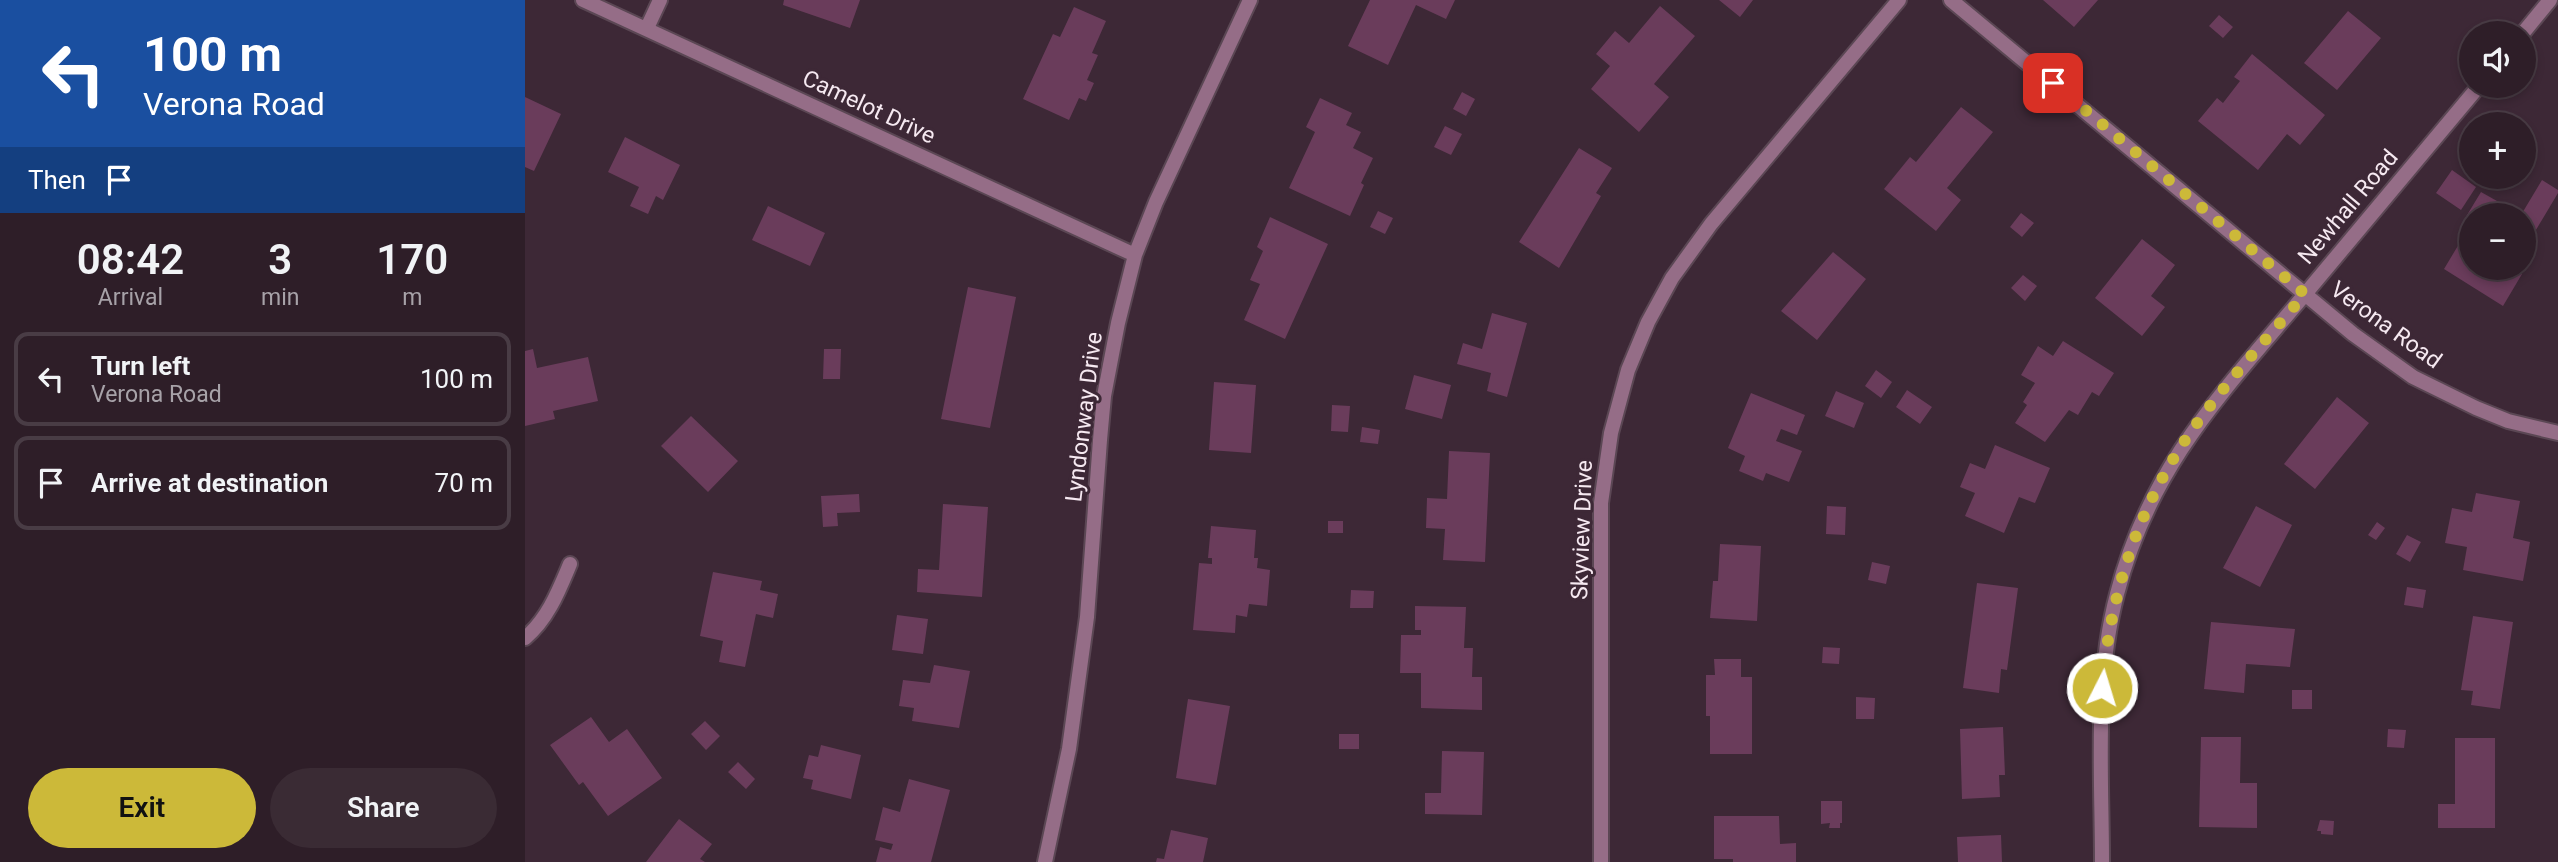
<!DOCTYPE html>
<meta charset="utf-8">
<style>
body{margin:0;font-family:Roboto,sans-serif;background:#3a2b34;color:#f1f3f6;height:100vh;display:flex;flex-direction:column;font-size:26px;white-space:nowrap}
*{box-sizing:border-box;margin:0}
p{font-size:23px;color:#a7a2a8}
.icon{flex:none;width:38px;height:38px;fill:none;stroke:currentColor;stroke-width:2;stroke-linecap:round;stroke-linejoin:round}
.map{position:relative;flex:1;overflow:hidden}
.panel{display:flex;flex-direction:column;background:#2e1e28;width:525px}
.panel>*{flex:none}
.top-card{background:#1a4fa0;color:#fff;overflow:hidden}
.fabs{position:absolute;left:1934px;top:21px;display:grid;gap:14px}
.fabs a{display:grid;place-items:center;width:77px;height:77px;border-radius:50%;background:#2e1e28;box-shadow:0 4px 10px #0003,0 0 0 2px #493c45;font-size:35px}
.pin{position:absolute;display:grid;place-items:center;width:60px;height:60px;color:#fff;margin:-30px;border-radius:14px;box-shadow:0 4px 10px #0006}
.me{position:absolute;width:77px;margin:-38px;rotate:5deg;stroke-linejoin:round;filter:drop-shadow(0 0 5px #0008)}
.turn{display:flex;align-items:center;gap:24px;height:147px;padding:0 28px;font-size:32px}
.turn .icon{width:91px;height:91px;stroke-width:2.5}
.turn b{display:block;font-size:49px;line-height:60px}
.then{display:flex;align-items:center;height:66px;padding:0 28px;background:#0003;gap:14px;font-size:26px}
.eta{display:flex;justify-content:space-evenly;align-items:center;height:119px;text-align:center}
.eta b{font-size:42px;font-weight:600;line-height:49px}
.button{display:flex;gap:14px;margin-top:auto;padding:14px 28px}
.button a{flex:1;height:80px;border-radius:42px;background:#ccb939;color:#111;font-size:28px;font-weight:600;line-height:80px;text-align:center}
.button a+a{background:#3a2b34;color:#f1f3f6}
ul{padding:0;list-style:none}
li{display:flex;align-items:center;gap:21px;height:94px;margin:0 14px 10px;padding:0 14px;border:4px solid #493c45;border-radius:14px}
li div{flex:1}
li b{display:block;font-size:26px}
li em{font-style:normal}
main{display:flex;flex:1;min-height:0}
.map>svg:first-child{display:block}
</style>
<main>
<section class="panel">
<div class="top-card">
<div class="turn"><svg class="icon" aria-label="left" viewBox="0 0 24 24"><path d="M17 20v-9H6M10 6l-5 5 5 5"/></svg><div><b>100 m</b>Verona Road</div></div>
<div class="then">Then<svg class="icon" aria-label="arrive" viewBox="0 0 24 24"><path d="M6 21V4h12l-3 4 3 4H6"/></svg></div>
</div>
<div class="eta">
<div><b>08:42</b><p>Arrival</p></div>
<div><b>3</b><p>min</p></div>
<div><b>170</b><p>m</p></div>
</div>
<ul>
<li><svg class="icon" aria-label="left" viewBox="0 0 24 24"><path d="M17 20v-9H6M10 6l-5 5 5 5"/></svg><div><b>Turn left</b><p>Verona Road</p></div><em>100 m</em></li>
<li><svg class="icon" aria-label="arrive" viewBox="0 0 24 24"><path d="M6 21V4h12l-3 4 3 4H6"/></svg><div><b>Arrive at destination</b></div><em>70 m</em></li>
</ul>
<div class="button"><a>Exit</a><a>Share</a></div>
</section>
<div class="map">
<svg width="2033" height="862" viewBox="0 0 2033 862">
<rect width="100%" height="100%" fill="#3d2836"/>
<path fill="#6a3c5b" d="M259,0H335L325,28L258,5Z
M845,0H930L921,19L891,5L863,65L823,46Z
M1194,0H1228L1215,17Z
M1518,0H1573L1549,27Z
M1135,6L1170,36L1129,84L1144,97L1114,132L1066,89L1085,66L1071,54L1090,31L1104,43Z
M549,7L581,21L567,53L573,55L562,80L569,83L561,101L554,98L544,120L498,99L528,34L535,37Z
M1823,11L1856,38L1812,90L1779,63Z
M1694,15L1708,27L1698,38L1684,26Z
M1727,54L1800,115L1775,145L1762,134L1733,170L1673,121L1692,98L1698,103L1715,81L1709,77Z
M937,92L950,99L941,116L928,109Z
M0,97L36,114L9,171L0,167Z
M795,98L827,113L821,125L836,132L828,148L848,158L836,183L839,185L825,216L764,188L790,132L781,127Z
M1436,107L1468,132L1422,188L1436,200L1411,231L1359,189L1385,157L1391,162Z
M920,126L937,134L926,155L909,147Z
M100,137L155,165L138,200L131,196L123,214L105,206L114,187L83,172Z
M1054,148L1087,168L1071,193L1076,196L1034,268L994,242Z
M1927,170L1951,187L1936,210L1911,193Z
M2017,180L2033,190V193L2005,240L1998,236V215H1996Z
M1956,192L1988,210L1985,215H1946V268H1987L1997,274L1978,306L1919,269L1943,229L1936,225Z
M243,206L300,233L285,266L227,240Z
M853,211L868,218L860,234L845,227Z
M1496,213L1509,223L1497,237L1485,227Z
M745,217L803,244L760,339L719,320L735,284L725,280L738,251L732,247Z
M1617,239L1650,265L1626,296L1640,307L1617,336L1570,298Z
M1308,252L1341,279L1292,340L1256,311Z
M1498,275L1512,286L1500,301L1486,288Z
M443,287L491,297L465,428L416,419Z
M967,313L1002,323L982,397L962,391L966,373L932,364L938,343L957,349Z
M1538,341L1589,373L1574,396L1567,392L1553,415L1544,410L1520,442L1490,423L1502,405L1498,402L1510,383L1496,375L1513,346L1528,356Z
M8,349L12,368L63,357L73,401L28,411L30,419L0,426V351Z
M299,349H316L315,379H298Z
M1351,370L1367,382L1356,398L1340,386Z
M889,375L926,385L917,419L880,409Z
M689,382L731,385L726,453L684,450Z
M1382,390L1407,407L1395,424L1371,407Z
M1311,391L1339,403L1329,428L1300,416Z
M1226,393L1280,415L1272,435L1256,429L1251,441L1277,451L1264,482L1241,473L1238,481L1214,471L1220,456L1203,448Z
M1812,397L1844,423L1790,489L1759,464Z
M807,405L825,406L823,432L806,431Z
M166,416L213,461L183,492L136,446Z
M837,427L855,430L853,444L835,442Z
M1470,445L1525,468L1510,503L1494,497L1479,533L1440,516L1450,493L1435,487L1445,463L1460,469Z
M924,451L965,453L960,562L918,560L920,529L901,528L902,498L922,499Z
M1951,493L1995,501L1988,538L2005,542L1998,581L1938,570L1942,547L1920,543L1927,508L1947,512Z
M334,494L335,512L312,513L313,526L298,527L296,496Z
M418,504L463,507L457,597L392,592L393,569L414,570Z
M1302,506L1321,507L1320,535L1301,534Z
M1731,506L1767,525L1735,587L1698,568Z
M803,521H818V533H803Z
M1852,522L1860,528L1851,540L1843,535Z
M686,526L731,530L729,558H733L732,568L745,570L742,606L724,604L722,617L711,615L710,633L668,630L674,563L687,564V558H683Z
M1882,535L1896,542L1885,562L1871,554Z
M1195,544L1236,546L1232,621L1185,618L1188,581H1193Z
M1347,562L1365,566L1361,584L1343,580Z
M188,572L237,581L235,590L253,594L248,618L231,614L220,667L194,662L198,641L175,636Z
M1452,583L1493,588L1482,670L1476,669L1474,693L1438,688Z
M1882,587L1901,590L1898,608L1879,605Z
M826,590L849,591L848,608H825Z
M890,606L941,607L939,648H948L947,677H957V710L896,708V673H875L876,635H896V630H890Z
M372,615L403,619L398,654L367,650Z
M1948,616L1988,622L1975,709L1946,705L1948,691L1936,690Z
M1686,622L1770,629L1765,667L1721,664L1719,693L1679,689Z
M1298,647L1315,648L1314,664L1297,663Z
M1189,659H1216V677H1227V754H1185V716H1181V675H1190Z
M409,665L445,671L434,728L387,721L389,708L374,706L378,680L405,683Z
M1767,690H1787V709H1767Z
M1331,697L1350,698L1349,719H1331Z
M663,699L705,706L691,785L651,778Z
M66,717L84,742L102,729L137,778L83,816L58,782L54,785L25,745Z
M180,721L195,736L181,750L166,734Z
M1478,727L1480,775H1474L1475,797L1437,799L1435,729Z
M1863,729L1881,730L1879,748L1862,747Z
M814,734H834V749H814Z
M1676,737H1716L1715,783H1732V828L1674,827Z
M1930,738H1970V828H1913V804H1930Z
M296,745L336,755L326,799L286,789L288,780L278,778L284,755L293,757Z
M917,751L959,752L957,815L900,814V793H916Z
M213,762L230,779L221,789L203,772Z
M384,779L425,790L406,862H351L355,847L366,850L368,844L350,840L358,807L375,812Z
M1296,801H1317V823H1315V828H1304L1305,823L1296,824Z
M1189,816H1254L1255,844L1271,843V862H1208V859H1189Z
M154,819L187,844L175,859L180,862H121Z
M1795,820L1809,821L1808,835L1796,834V831H1792Z
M646,830L683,838L678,862H631L632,858L639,859Z
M1476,835L1477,862H1433L1432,837Z"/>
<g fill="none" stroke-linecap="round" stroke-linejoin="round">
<defs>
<path id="street" d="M58,0L610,255
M1426,0L1828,334L1888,377L1951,408L1983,421L2033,433
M122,28L135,0
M1998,33L2025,0
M0,638C23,619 34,590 45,564
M520,862L544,749L562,617L575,440L579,396L593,323L610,255L631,202L725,0
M1076,862V503L1086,433L1103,370L1123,322L1147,278L1186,224L1374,0
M1577,862C1577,773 1569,681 1592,594C1625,465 1699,391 1781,293C1839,224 1896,155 1954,86"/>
</defs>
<use href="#street" stroke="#5b4754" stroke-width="18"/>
<use href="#street" stroke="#956d87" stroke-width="14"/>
</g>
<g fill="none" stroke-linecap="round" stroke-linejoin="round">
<path stroke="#ccb939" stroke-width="12" stroke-dasharray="0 21.6" d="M1528,83L1780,294C1742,339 1701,382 1667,430C1613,507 1585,595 1577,688"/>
</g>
<g text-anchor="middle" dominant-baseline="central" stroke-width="6" stroke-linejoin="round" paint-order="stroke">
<g font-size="23" fill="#f6e9f1" stroke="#3d2836">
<text transform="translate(344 107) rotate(25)">Camelot Drive</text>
<text transform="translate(1823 207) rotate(-50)">Newhall Road</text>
<text transform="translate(1861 325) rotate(36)">Verona Road</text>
<text transform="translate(559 417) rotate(-83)">Lyndonway Drive</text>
<text transform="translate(1057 530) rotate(-88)">Skyview Drive</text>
</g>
</g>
</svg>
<div class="fabs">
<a><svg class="icon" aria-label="sound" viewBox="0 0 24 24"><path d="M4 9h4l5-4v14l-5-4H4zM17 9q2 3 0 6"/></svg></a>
<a>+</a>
<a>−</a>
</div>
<div class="pin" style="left:1528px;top:83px;background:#d93025"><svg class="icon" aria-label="arrive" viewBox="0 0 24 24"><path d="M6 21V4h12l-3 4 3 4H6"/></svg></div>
<svg class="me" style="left:1577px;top:688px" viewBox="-20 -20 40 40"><circle r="17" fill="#ccb939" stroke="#fff" stroke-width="3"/><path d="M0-11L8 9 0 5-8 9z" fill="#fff"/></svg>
</div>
</main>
